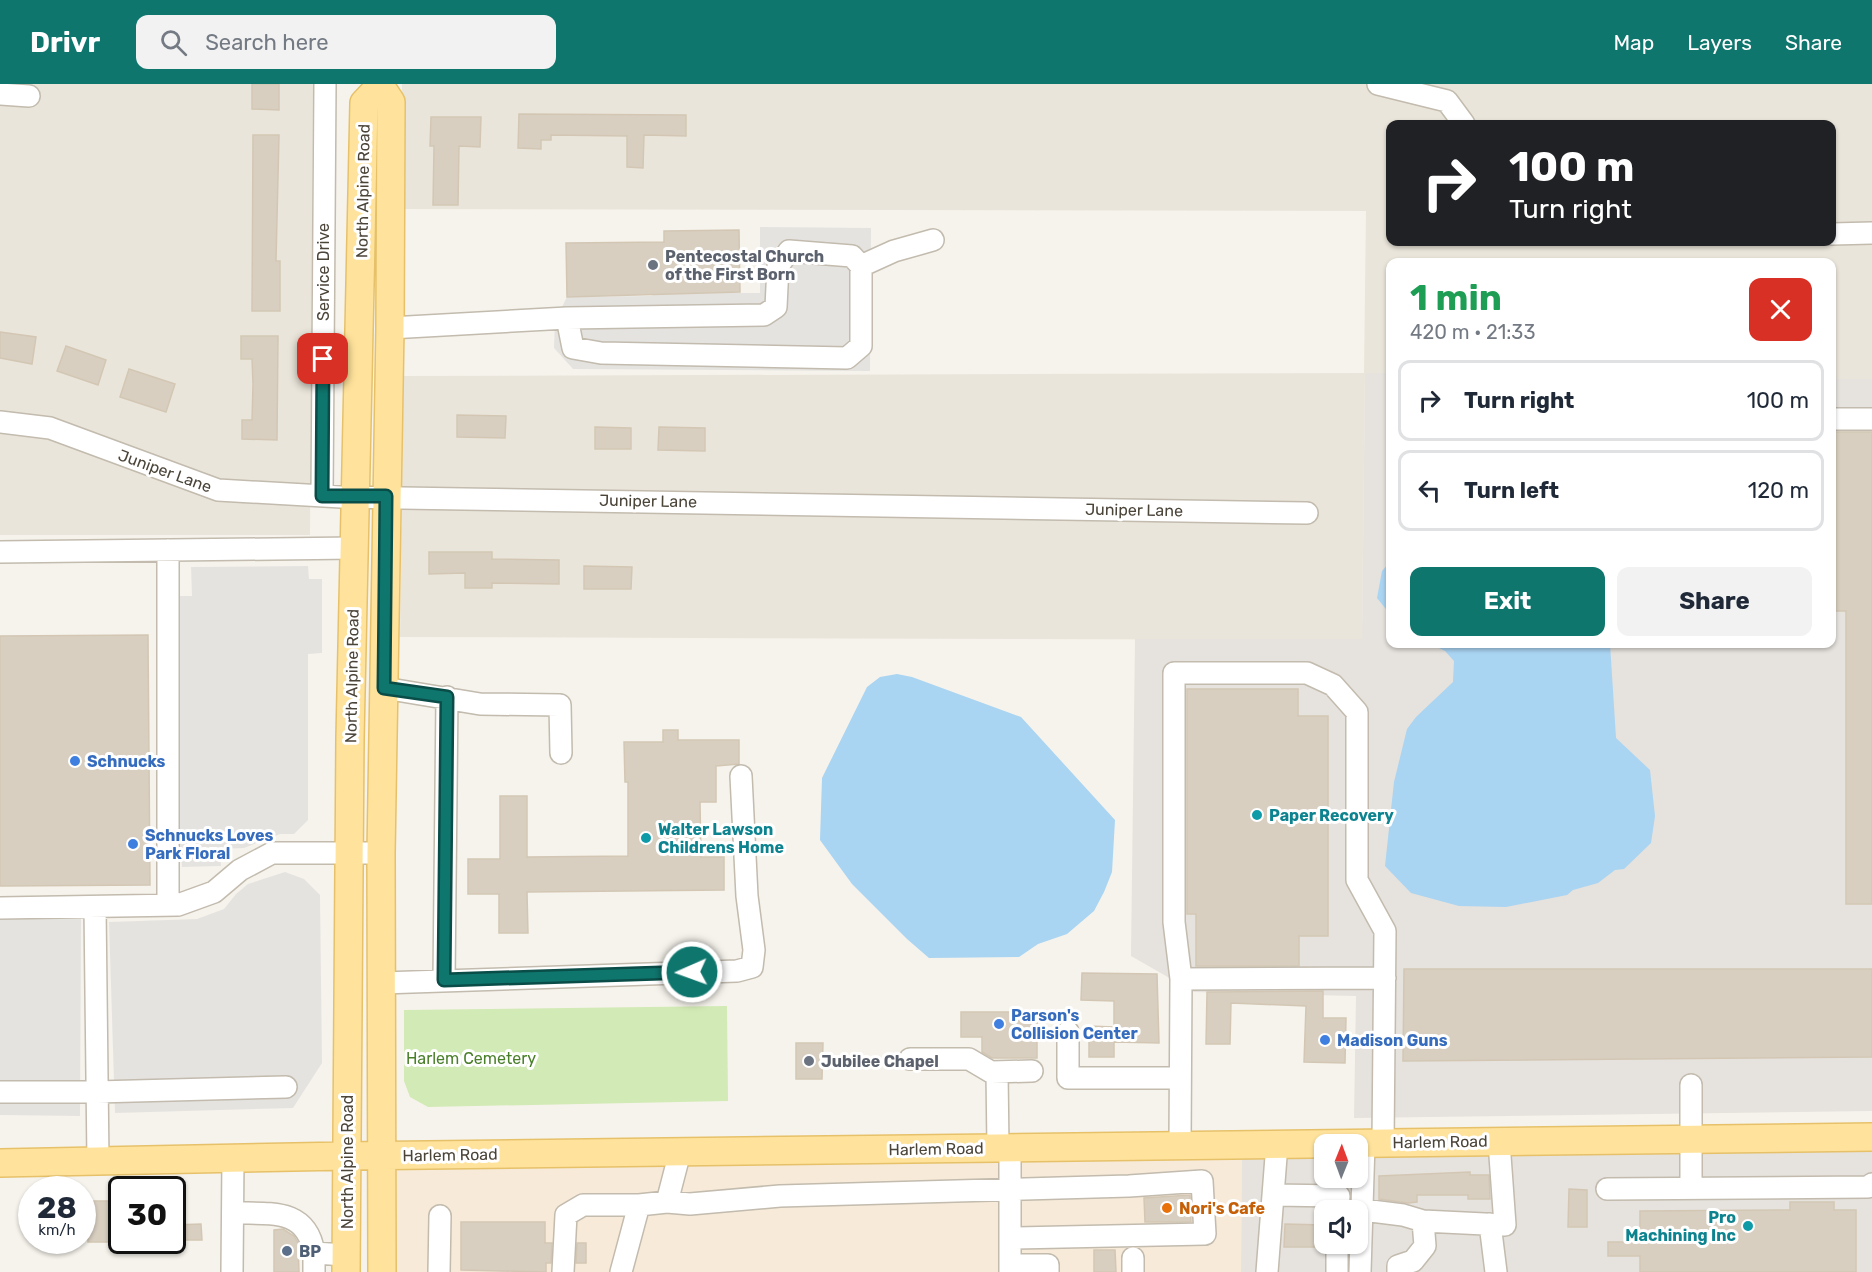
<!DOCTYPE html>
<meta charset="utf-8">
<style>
body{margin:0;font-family:Rubik,sans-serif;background:#f2f2f3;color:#1f2937;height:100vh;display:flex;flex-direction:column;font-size:22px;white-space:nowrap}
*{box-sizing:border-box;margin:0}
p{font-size:20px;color:#747a83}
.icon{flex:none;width:33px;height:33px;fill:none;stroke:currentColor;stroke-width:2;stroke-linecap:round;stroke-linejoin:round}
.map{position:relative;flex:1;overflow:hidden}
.details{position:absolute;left:1386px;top:174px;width:450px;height:390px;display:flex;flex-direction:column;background:#fff;border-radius:12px;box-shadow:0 2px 4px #0004}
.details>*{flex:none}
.top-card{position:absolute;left:1386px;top:36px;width:450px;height:126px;border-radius:12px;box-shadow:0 2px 4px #0004;background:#202124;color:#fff;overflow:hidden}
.needle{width:39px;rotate:1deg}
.controls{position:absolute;left:1314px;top:1050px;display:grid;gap:12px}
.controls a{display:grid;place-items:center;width:54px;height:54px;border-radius:12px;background:#fff;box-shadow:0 2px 4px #0004;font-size:30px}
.speed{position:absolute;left:18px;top:1092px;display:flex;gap:12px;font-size:30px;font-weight:700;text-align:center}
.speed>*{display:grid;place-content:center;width:78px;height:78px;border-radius:50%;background:#fff;box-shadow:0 2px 4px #0004;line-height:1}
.speed small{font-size:15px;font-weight:400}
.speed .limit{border:3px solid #111;border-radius:9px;background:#fff;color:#111}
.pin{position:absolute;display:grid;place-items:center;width:51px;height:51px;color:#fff;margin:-26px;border-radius:12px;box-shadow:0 3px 9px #0006}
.me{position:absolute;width:66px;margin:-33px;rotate:268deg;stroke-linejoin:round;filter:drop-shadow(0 0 4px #0008)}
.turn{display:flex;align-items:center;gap:21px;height:126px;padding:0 24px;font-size:27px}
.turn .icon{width:78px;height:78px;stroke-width:2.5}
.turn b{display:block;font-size:42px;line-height:51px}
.round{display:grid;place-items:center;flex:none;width:63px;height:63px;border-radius:12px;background:#f2f2f3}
.headline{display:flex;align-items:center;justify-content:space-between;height:102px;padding:0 24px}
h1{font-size:36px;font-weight:700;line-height:45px;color:#1e9e55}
.action{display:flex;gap:12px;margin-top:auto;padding:12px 24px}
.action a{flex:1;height:69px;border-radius:12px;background:#0f766e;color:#fff;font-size:24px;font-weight:700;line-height:69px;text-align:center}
.action a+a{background:#f2f2f3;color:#1f2937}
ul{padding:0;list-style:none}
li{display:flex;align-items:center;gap:18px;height:81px;margin:0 12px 9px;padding:0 12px;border:3px solid #e0e1e3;border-radius:12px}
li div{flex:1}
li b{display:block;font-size:22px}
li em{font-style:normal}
header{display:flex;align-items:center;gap:36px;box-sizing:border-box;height:84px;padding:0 30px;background:#0f766e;color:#fff}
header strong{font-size:28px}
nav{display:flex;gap:33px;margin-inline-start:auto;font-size:21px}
.search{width:420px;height:54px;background:#f2f2f3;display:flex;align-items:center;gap:15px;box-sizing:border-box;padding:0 21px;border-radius:12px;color:#747a83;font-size:22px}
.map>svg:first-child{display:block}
</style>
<header>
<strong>Drivr</strong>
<div class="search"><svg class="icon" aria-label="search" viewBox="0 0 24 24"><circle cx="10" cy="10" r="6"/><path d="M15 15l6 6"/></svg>Search here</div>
<nav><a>Map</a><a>Layers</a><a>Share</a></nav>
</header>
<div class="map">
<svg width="1872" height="1188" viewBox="0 0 1872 1188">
<rect width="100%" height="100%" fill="#f6f3ec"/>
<path fill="#eae5da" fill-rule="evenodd" d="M0,0H313L310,451H0Z
M402,0H1872V295H1832V178H1390V289L1365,290L1362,556L400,553L403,292L1364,289L1366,127L403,125ZM1390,40H1832V158H1390Z"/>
<path fill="#f7ead8" d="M1242,1074L1241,1188H392L395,1080Z"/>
<path fill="#e6e2dd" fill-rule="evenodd" d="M1365,289H1390V560H1832V295H1872V1027L1354,1034L1356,912L1194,908L1131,872L1135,555H1362Z
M1872,1067V1188H1241L1242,1074L1324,1073V1094H1358V1073ZM1324,1126H1358V1160H1324Z"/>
<path fill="#d2eab5" d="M727,922L728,1017L428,1023L410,1013L404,997V926Z"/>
<path fill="#e5e3e0" d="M760,143L871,144L870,287L573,285L554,264L555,237L567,213L650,212L662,209H760Z
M308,482L309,495H322V569L308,570V736L294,750H280L244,764L220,765L221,782L182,783L181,770H176L175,512H192L191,483Z
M285,788L304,795L320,811L322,979L293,1024L115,1029L109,838L197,835L224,825L236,810L248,800Z
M0,835H81L80,1032L0,1031Z"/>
<path fill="#a9d4f2" d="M1390,478V530L1377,514L1382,487Z
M1431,560H1610L1616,654L1650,686L1655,732L1651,759L1624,785L1615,786L1598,799L1573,806L1567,811L1506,823L1459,822L1411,809L1385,782L1394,698L1407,645L1416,633L1453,598L1454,577L1445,567Z
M897,590L912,593L1021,633L1115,736L1112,788L1104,808L1094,827L1067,850L1038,860L1019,873L929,874L907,855L852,800L820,756L822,694L867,603L880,593Z"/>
<path fill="#d8cfc1" stroke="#d3c7b4" stroke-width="1.5" d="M252,0H279V26L252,25Z
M519,30L686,31V52L644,51L643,84L627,83V52L551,51V56H541V65L518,64Z
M431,33H481L480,63L459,62L458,121H433L434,62H430Z
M253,51H279L276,177H280V227H252Z
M739,146L740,208L567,213L566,159L664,158V147Z
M0,248L36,253L32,280L0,274Z
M241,252H278L277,356L242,355V336H252L253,300L252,275H241Z
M66,262L106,276L98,301L57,287Z
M129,285L175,300L166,328L120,313Z
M457,331L506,332L505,354L457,353Z
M595,343L631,344V365H595Z
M659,343L705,344V367L658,366Z
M1832,348H1872V820H1846V527H1832Z
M429,468H492V475L559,476V500L492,499V504H465V489L429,490Z
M584,482L632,483L631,505H584Z
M148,551L150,801L0,802V552Z
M1187,605H1298V632H1328V852H1299V882H1196V830H1187Z
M663,646H678V656H739V680L716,682V718H700L701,773H724V806L527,808L528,849H499V810H468V775H500V712H527V773L628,772V698H625L624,658H663Z
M1404,885H1872V973L1403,977Z
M1082,889L1157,890L1159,959L1114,958V973H1089V942L1114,943V917L1081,916Z
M1323,907V934H1346L1345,979L1304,978L1306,922L1231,919L1230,960H1206L1207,908Z
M961,928H1037V974H992L982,968V953H961Z
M796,959H823L822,995H796Z
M1470,1088V1091H1489L1490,1115H1468V1111H1417V1118L1408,1119L1379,1115V1092Z
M1569,1105L1587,1106V1143H1568Z
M1190,1111L1191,1138H1145L1144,1114Z
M88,1117H115V1142H110V1158H88V1141H82V1123H88Z
M1790,1118H1834V1126H1856V1188H1640V1172H1608V1158H1640V1127L1790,1126Z
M461,1138H545V1159H552L551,1179H546V1188L461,1186Z
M201,1140L202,1156H172V1141Z
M1285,1140L1324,1141V1163H1284Z
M283,1145L294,1152L298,1159L299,1188H274V1146Z
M577,1159H586V1179H576Z
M1094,1166H1115L1116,1188H1094Z"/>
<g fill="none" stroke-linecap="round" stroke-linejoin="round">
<defs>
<path id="minor" d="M1378,0L1447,17L1464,40
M0,10L29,12
M1832,150L1872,149
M567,234L764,231L776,223L778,182L789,167L852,172L861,182
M390,244L567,234L573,264L601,269L847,274L861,262V182L894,167L933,156
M1832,335H1872
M0,338L50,344L218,406L341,413L1307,429
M322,412L325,0
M0,468L355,464
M384,604L480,620L560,621L561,669
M168,821V466
M95,823L98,1077
M0,824L178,821L214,808L240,786L272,769H381
M1181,895L1385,894
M444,896L447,613
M382,899L737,887L752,883L754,866L747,812L741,692
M1068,948V994H1180
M910,975H969L991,988L1032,987
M997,988L998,1064
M0,1008H97L286,1003
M1180,1061L1181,895L1174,838V589H1307L1333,601L1357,628V796L1385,847L1383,1059
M1010,1064V1188
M1691,1104V1001
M1607,1105L1868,1103L1872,1100
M1274,1111L1339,1112L1338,1126
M667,1118L680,1068
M1363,1126L1403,1131L1423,1137L1505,1141L1499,1058
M233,1129C269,1130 307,1123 314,1169L346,1171
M1490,1140L1496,1188
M1133,1174V1188
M1010,1181H1048V1188
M232,1188L233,1074
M314,1188V1169
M439,1188L440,1132
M563,1188L566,1131L583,1121H639
M621,1188L639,1121L667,1118L690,1120L780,1112L1129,1102L1202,1097L1205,1150L1011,1154
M1267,1188L1277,1060
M1337,1188V1160
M1360,1188L1364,1059
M1398,1188V1182L1413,1177L1425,1162L1423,1137"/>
<path id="major" d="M379,0L391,18L390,244L381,769L382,1188
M0,1079L346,1072L1872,1053
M346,1188L350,654L364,19L379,3"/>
</defs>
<use href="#minor" stroke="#c2bbae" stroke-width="24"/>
<use href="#major" stroke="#e6c16a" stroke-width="30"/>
<use href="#minor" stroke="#fff" stroke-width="21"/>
<use href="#major" stroke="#ffe39c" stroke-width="27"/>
</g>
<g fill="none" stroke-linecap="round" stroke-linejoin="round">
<defs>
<path id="route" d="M323,275L322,412H386L384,604L447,613L444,896L692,888"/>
</defs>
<use href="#route" stroke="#0a4d48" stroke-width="15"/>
<use href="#route" stroke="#0f766e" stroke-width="10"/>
</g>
<g fill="#6b7280" stroke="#fff" stroke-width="2">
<circle cx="653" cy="181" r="6"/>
<circle cx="809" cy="977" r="6"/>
</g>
<g fill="#3f7fe0" stroke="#fff" stroke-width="2">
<circle cx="75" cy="677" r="6"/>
<circle cx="133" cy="760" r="6"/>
<circle cx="999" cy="940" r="6"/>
<circle cx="1325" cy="956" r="6"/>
</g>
<g fill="#0f9aa8" stroke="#fff" stroke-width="2">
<circle cx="1257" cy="731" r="6"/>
<circle cx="646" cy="754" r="6"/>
<circle cx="1748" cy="1142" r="6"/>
</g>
<circle fill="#e8710a" stroke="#fff" stroke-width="2" cx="1167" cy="1124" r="6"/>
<circle fill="#5c6f8a" stroke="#fff" stroke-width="2" cx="287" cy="1167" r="6"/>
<g text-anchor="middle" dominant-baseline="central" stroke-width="6" stroke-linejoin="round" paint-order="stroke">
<g font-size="16" fill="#4b4439" stroke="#fff">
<text transform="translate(363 107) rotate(-89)">North Alpine Road</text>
<text transform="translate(323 188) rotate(-90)">Service Drive</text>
<text transform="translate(165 387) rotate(20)">Juniper Lane</text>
<text transform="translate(648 417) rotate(1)">Juniper Lane</text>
<text transform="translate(1134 426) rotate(1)">Juniper Lane</text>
<text transform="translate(352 592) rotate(-89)">North Alpine Road</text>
<text transform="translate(1440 1058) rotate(-1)">Harlem Road</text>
<text transform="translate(936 1065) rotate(-1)">Harlem Road</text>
<text transform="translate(450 1071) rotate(-1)">Harlem Road</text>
<text transform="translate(347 1078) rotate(-90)">North Alpine Road</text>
</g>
<g font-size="16" font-weight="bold" fill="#5b616d" stroke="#fff" text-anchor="start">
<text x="665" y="172">Pentecostal Church<tspan x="665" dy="18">of the First Born</tspan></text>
<text x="821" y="977">Jubilee Chapel</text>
</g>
<g font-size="16" font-weight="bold" fill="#366cbe" stroke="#fff" text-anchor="start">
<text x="87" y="677">Schnucks</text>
<text x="145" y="751">Schnucks Loves<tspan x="145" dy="18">Park Floral</tspan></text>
<text x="1011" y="931">Parson's<tspan x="1011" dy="18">Collision Center</tspan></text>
<text x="1337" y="956">Madison Guns</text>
</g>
<g font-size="16" font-weight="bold" fill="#0d838f" stroke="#fff" text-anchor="start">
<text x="1269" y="731">Paper Recovery</text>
<text x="658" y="745">Walter Lawson<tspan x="658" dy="18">Childrens Home</tspan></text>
<text x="1736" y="1133" text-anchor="end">Pro<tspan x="1736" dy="18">Machining Inc</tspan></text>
</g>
<g font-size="16" fill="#4a7f2a" stroke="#fff">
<text x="471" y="974">Harlem Cemetery</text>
</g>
<g font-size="16" font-weight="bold" fill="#c56008" stroke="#fff" text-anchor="start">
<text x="1179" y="1124">Nori's Cafe</text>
</g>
<g font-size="16" font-weight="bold" fill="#4e5e75" stroke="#fff" text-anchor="start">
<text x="299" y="1167">BP</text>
</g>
</g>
</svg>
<div class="controls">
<a><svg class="needle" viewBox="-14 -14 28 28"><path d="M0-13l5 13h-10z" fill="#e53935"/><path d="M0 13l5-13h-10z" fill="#747a83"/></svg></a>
<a><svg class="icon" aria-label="sound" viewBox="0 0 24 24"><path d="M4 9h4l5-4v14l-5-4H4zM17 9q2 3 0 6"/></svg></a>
</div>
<div class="speed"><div>28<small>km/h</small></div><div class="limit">30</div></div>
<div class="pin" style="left:323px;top:275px;background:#d93025"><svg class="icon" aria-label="arrive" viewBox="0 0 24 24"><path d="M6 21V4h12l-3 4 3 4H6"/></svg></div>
<svg class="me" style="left:692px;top:888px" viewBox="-20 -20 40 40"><circle r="17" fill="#0f766e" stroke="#fff" stroke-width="3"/><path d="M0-11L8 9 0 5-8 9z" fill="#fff"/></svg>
<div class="top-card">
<div class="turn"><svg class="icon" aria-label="right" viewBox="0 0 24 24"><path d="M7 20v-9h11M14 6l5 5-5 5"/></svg><div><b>100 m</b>Turn right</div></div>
</div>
<section class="details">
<div class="headline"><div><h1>1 min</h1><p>420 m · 21:33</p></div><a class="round" style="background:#d93025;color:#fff"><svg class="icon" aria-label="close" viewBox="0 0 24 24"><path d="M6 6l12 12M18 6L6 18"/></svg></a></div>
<ul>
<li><svg class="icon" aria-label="right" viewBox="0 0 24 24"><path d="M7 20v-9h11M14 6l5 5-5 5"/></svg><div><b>Turn right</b></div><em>100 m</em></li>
<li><svg class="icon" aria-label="left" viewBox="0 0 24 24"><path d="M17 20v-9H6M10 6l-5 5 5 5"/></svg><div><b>Turn left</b></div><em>120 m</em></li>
</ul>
<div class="action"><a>Exit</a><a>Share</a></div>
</section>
</div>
